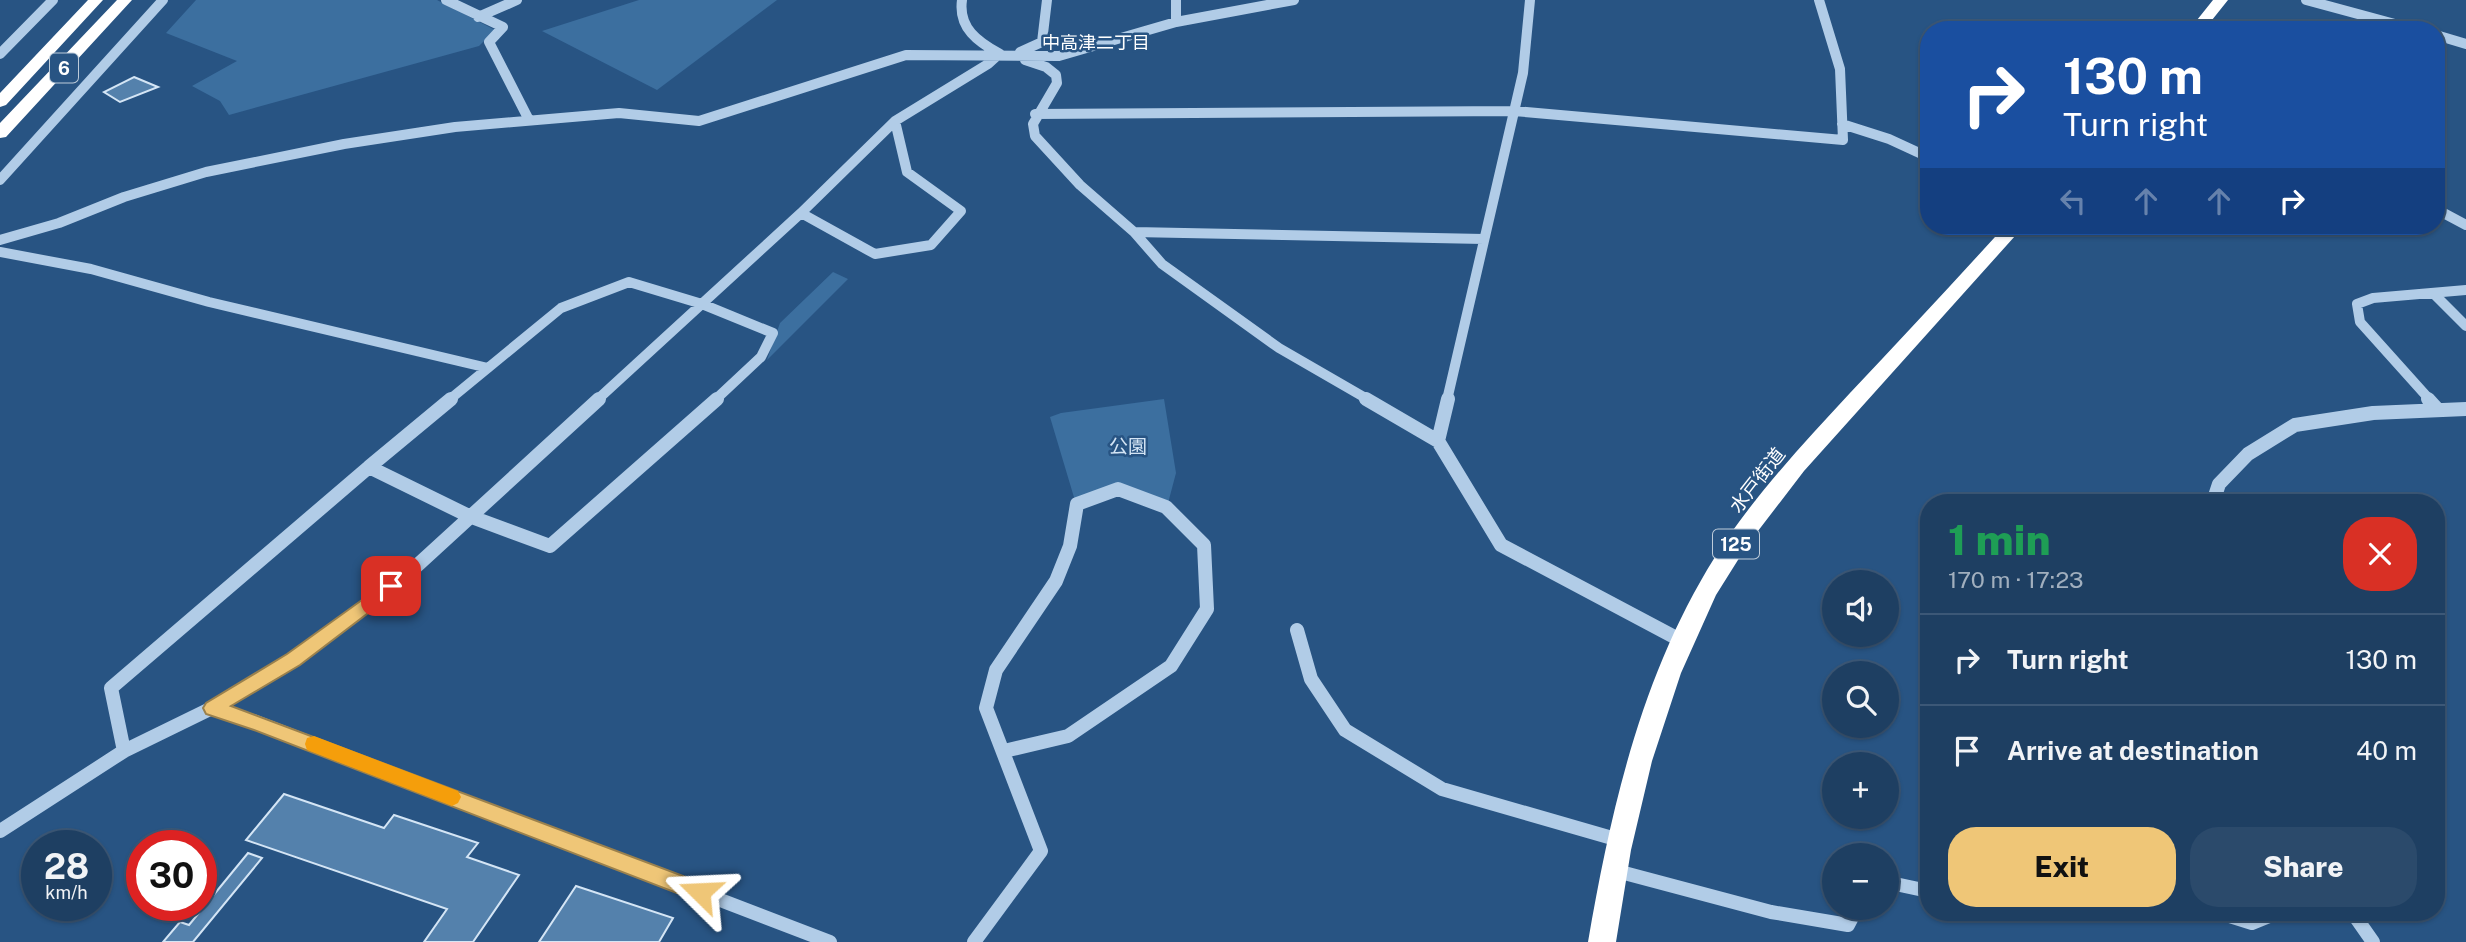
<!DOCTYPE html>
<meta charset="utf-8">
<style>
body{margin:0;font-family:"Public Sans","Noto Sans JP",sans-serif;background:#2b4a6b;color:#f1f3f6;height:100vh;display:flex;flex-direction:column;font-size:26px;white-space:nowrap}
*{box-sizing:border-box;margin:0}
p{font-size:23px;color:#a1afbe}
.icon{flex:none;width:38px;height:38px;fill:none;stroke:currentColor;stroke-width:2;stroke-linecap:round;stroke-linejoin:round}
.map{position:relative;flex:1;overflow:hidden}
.details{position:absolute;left:1920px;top:494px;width:525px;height:427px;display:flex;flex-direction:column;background:#1e3f62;border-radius:28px;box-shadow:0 2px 5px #0004,0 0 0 2px #3c5877}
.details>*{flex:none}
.banner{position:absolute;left:1920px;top:21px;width:525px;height:214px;border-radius:28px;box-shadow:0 2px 5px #0004,0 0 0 2px #3c5877;background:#1a4fa0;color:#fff;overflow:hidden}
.fabs{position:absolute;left:1822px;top:570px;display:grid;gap:14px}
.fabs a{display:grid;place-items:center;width:77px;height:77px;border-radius:50%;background:#1e3f62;box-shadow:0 2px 5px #0004,0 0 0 2px #3c5877;font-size:35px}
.speed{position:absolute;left:21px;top:830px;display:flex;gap:14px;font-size:35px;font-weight:700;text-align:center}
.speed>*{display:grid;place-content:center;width:91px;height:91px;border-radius:50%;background:#1e3f62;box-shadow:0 2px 5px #0004,0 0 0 2px #3c5877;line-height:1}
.speed small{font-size:18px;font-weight:400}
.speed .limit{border:10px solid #d22;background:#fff;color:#111}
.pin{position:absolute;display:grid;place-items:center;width:60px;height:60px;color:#fff;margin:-30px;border-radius:14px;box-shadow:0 4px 10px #0006}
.me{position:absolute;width:77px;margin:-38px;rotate:291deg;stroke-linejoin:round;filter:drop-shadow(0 0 5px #0008)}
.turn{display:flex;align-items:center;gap:24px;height:147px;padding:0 28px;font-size:32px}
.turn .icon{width:91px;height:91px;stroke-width:2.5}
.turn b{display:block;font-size:49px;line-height:60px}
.lanes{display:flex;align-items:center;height:66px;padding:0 28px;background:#0003;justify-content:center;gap:35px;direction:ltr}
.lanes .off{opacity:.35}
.round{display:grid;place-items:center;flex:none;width:74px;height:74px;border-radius:28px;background:#2b4a6b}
.overview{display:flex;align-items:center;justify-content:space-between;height:119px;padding:0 28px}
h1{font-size:42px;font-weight:800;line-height:52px;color:#1e9e55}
.primary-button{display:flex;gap:14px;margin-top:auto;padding:14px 28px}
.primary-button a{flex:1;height:80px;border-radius:28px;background:#efc677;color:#111;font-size:28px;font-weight:800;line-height:80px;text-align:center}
.primary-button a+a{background:#2b4a6b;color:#f1f3f6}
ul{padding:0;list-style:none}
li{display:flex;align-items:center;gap:21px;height:91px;padding:0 28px;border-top:2px solid #3c5877}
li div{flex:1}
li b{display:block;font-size:26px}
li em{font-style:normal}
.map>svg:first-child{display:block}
</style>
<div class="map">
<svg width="2466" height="942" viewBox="0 0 2466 942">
<rect width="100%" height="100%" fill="#285483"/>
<path fill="#3c6f9f" d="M196,0H437L495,30L479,46L229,115L220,101L192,86L237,61L166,33Z
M639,0H777L657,90L542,31Z
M833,272L848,279L767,360L780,323Z
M1164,399L1176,473L1167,507L1119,488L1076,504L1050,417L1061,413Z"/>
<path fill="#5481ac" stroke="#d4e5f5" stroke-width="2" d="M134,77L158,87L120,102L104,92Z
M284,794L384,828L394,815L478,843L467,857L519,875L473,942H424L447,909L246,840Z
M248,853L262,858L193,942H163L180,922L189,925Z
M576,886L673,918L659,942H539Z"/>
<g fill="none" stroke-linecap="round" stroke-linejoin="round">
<path stroke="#b1cce7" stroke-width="10" d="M446,0L503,27L489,42L529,120
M962,0C958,28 978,42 1000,54
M1176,0V22
M2306,0L2417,30
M478,17L517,0
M2436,35L2466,44
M1020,52L1042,42L1047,0
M0,54L53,0
M1025,60L1046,67L1056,75L1057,83L1033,124L1035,136L1080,185L1134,232L1162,264L1279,348L1369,400
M1035,114L1514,111L1843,140L1840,69L1819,0
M1842,124L1889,139L1928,157
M0,180L163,0
M2436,209L2466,225
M801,213L875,254L931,245L961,211L907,172L895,121
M1134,232L1484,239
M0,240L59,223L124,197L206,172L344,144L455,127L619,113L699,121L906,55L1059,56L1176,22L1294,0
M0,252L91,269L209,302L488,368
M2433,293L2466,326
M449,400L561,308L629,282L702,304L773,333L761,357L715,400
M597,400L801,213L895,121L988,64L999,54
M1447,400L1523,73L1530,0
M2430,400L2360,322L2357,304L2373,298L2466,290"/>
<path stroke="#b1cce7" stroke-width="14" d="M1366,399L1438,441
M1448,399L1438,441L1501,545L1682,641
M2428,399L2438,410
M369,467L469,516L550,546L717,399
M369,467L451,399
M2213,502L2219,484L2248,454L2295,425L2373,413L2466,409
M1297,630L1311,679L1345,730L1442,789L1619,840
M212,708L256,722L830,942
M124,751L111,688L369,467
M0,831L124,751L212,708L294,660L410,572L599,399
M1613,870L1771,912L1848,925L1857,908
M1886,882L1928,891
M2217,912L2252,923L2279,912L2354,915
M2352,912L2373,942
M974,942L1041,851L986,708L996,670L1056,581L1070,546L1077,504L1118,489L1166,507L1204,545L1207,609L1171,666L1068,736L1004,751"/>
<path fill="#fff" fill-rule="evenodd" d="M88,0H103L6,105L0,107V93Z
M117,0H132L6,137L0,138V123Z
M2213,0H2228L2204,30H2189Z
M2005,226H2024L1804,471L1748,544L1716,595L1681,673L1652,761L1631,850L1616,942H1588C1611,808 1642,673 1715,557C1753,497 1802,445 1850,393C1902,338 1954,282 2005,226Z"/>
</g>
<path fill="#efc677" stroke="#9b814d" stroke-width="2" d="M391,579L397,581L399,586L397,591L300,665L231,706L707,885L710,892L707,899L700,902L254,730L206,714L203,708L206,703L287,654Z"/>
<path fill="#f59e0b" d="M314,736L458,791L461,797L458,803L452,806L307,750L305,744L307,738Z"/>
<g text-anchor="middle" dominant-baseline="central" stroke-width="5" stroke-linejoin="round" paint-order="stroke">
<g font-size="18" fill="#fff" stroke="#285483">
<text x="1096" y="42">中高津二丁目</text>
</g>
<g fill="#285483" stroke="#beccda" stroke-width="2">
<rect x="50" y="53.5" width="28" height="29" rx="5"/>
<rect x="1713" y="529.5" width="46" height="29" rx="5"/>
</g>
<g font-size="18" font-weight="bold" fill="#fff">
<text x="64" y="68">6</text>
<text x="1736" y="544">125</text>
</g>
<g font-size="19" fill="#d4e5f5" stroke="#285483">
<text x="1128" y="446">公園</text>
</g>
<g font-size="19" fill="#fff" stroke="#285483">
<text transform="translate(1757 480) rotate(-52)">水戸街道</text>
</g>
</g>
</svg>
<div class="fabs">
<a><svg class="icon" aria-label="sound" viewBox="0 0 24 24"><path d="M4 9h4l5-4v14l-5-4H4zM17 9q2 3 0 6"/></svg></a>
<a><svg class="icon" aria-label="search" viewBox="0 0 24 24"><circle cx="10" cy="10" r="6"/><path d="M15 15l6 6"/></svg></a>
<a>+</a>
<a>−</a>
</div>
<div class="speed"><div>28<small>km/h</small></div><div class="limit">30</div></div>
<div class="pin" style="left:391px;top:586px;background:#d93025"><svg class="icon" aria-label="arrive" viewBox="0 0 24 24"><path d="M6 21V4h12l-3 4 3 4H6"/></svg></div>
<svg class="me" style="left:700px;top:892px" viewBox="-20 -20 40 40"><path d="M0-17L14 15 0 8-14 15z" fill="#efc677" stroke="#fff" stroke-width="4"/></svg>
<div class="banner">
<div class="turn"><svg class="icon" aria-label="right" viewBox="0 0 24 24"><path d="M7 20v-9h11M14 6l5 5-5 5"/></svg><div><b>130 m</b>Turn right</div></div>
<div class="lanes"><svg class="icon off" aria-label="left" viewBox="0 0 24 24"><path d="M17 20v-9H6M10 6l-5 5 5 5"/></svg><svg class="icon off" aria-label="ahead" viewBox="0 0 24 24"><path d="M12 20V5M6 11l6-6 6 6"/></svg><svg class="icon off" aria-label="ahead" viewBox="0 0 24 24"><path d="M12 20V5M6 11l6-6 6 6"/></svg><svg class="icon" aria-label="right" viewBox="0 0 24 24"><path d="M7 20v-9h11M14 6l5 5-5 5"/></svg></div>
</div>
<section class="details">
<div class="overview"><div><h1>1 min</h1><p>170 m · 17:23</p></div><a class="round" style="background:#d93025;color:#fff"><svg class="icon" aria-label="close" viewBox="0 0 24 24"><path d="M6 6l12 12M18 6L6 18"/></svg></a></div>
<ul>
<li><svg class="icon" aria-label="right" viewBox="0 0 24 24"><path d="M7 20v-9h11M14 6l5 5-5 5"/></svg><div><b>Turn right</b></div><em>130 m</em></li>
<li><svg class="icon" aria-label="arrive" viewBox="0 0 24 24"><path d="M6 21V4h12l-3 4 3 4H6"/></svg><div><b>Arrive at destination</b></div><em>40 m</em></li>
</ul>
<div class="primary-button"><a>Exit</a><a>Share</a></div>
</section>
</div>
